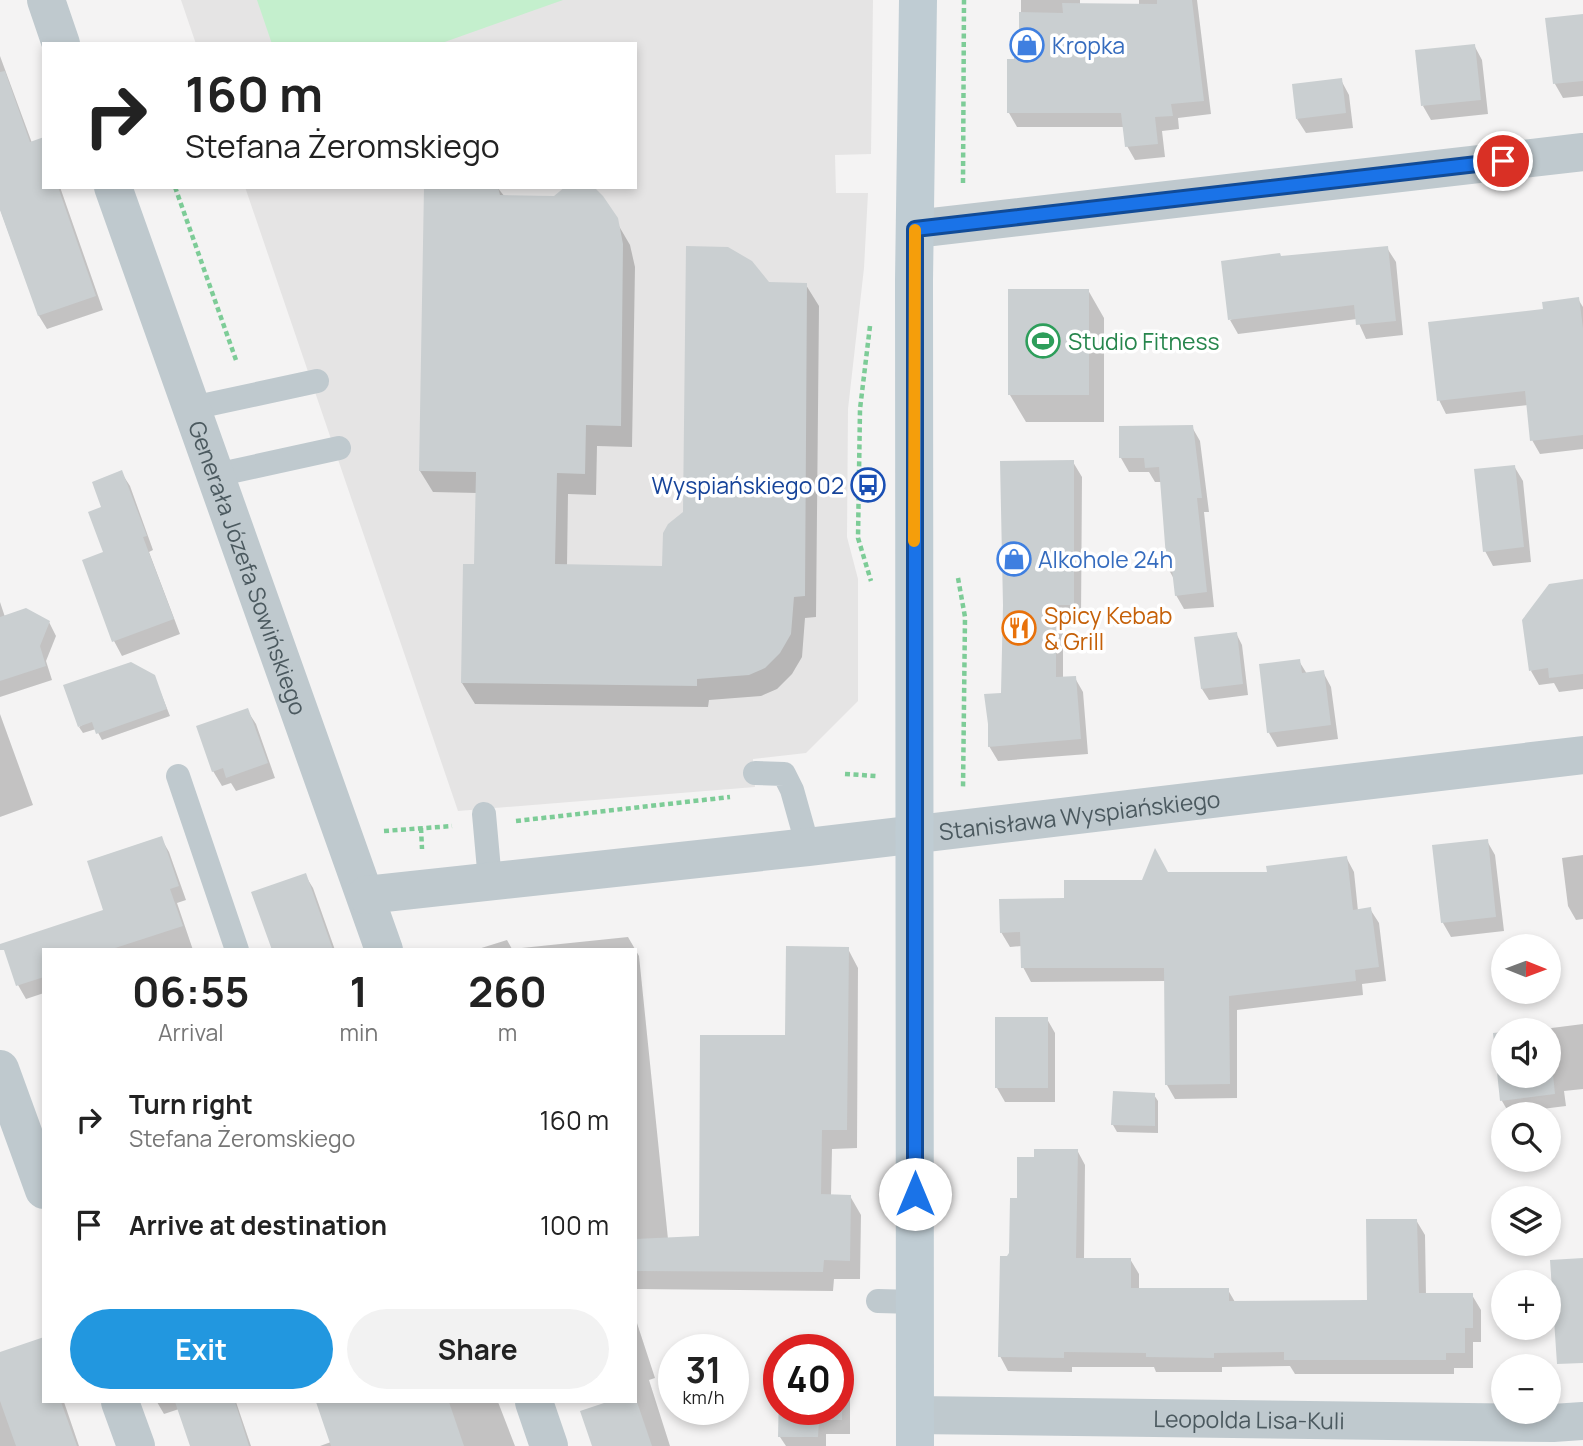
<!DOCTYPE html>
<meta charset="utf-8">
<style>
body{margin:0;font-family:Manrope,sans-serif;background:#f2f2f2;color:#222;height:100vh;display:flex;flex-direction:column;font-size:26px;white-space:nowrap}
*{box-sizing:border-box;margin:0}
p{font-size:23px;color:#767676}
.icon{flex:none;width:38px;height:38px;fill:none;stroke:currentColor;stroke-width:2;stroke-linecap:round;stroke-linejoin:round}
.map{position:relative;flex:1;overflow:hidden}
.sheet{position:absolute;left:42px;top:948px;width:595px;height:455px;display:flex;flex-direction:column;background:#fff;border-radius:0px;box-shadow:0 4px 10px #0003}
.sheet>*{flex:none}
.guide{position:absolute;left:42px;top:42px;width:595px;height:147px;border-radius:0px;box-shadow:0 4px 10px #0003;background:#fff;color:#222;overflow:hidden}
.needle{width:46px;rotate:91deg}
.fabs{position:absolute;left:1491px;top:934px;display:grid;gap:14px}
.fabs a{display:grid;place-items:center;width:70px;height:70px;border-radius:50%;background:#fff;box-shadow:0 4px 10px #0003;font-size:35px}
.speed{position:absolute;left:658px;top:1334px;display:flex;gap:14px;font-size:35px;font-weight:700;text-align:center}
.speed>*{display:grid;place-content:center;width:91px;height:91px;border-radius:50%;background:#fff;box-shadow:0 4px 10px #0003;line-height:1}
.speed small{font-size:18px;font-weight:400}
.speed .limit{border:10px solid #d22;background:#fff;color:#111}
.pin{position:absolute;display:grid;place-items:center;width:60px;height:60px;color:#fff;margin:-30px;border:4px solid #fff;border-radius:50%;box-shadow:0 2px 7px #0007}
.me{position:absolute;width:77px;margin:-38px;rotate:0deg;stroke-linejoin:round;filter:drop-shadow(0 0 5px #0008)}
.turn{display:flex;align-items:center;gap:24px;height:147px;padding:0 28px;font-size:32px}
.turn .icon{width:91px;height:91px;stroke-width:2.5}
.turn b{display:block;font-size:49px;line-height:60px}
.eta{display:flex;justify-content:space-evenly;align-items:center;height:119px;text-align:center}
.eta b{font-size:42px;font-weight:700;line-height:49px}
.button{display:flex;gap:14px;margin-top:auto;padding:14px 28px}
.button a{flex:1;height:80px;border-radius:42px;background:#2297df;color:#fff;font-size:28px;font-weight:700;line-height:80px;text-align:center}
.button a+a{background:#f2f2f2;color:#222}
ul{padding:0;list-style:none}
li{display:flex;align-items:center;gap:21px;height:105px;padding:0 28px}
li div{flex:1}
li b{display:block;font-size:26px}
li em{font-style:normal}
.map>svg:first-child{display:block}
</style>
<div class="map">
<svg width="1583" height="1446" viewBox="0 0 1583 1446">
<rect width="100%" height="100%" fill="#f4f3f3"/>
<path fill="#e5e4e4" d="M181,0H873L871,154L835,155L836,193H868L864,268L848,409L847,537L858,579V701L806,753L753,759L755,787L458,811L245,187H635V44H196Z"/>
<path fill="#c4efcd" d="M257,0H563L439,44H272Z"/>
<path fill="#0003" d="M1021,0H1080V5H1139V0H1197L1211,114L1178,118L1179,129L1162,131L1165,157L1135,160L1127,146L1124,127H1017L1009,113L1021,37Z
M1583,15V96L1563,98L1555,84L1547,20Z
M1474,45L1482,60L1488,114L1431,120L1423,106Z
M0,56L32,143L44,187H60L103,310L47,329L39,316L0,209Z
M1341,80L1349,95L1353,128L1306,133L1297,119Z
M497,187L505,197H602L630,245L635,267L632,447L597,446L596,495L568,494L567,566L664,568L768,284L806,285L819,306L816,617L805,618L802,657L792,674L777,689L761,696L709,700L708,707L475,704L462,683L476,566L477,493L433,492L420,471Z
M1387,248L1396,262L1403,335L1366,339L1357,319L1238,334L1230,320Z
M1088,290L1104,318V422H1026L1010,395Z
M1578,299L1583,307V449L1540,454L1532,440L1528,405L1446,414L1439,400Z
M1192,427L1200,441L1209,512H1204L1214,607L1184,609L1176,595L1174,579L1169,570L1162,482H1155L1149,472H1129L1121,458Z
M1073,462L1082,477L1081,619H1063V679L1075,678L1083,692L1088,754L998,761L989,746Z
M1514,466L1523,481L1531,562L1493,566L1485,551Z
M121,472L130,486L153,550L149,552L180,634L122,656L114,641L84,561L105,553L103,508Z
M1583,581V689L1559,692L1554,683L1539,685L1531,671Z
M0,602L5,617L49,622L56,636L46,661L52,680L0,697Z
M1236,633L1242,645L1248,695L1209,700L1202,689Z
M1299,661L1307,674L1323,672L1331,687L1338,739L1277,747L1269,733Z
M154,676L170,716L102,740L96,729L83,733L79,727Z
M247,710L256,724L275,778L236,791L231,783L222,786L213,771Z
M0,714L33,805L0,817Z
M161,838L169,852L186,900L177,903L193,950H44V993L26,999L18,985L4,944L105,911Z
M1487,841L1495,855L1504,931L1451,937L1443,923L1434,847Z
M1583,855V919L1576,920L1568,906L1562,858Z
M1346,857L1354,872L1358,911L1370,909L1379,923L1386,981L1362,984L1363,995L1237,1010V1098L1175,1099L1167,1085L1166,981L1031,982L1023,967L1022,946L1010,947L1001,932L1066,900L1167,874H1269Z
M305,875L313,888L335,950H274L254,893Z
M628,937L639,956L668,1239L701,1238L786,1037L848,949L858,968L857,1148L832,1149L831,1196H850L861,1215L860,1279H834L833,1291L635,1289V950H475L507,940L512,949Z
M1047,1019L1055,1033V1102H1005L997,1088Z
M1583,1024V1089L1564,1091L1566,1106L1509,1113L1502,1101L1495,1035L1503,1034V1076H1549V1031H1528Z
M1154,1095L1158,1101V1133L1117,1132L1113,1125Z
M1077,1150L1085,1165L1084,1259H1130L1139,1274V1290H1228L1235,1302H1369L1416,1220L1425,1235L1426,1295H1472L1481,1310V1342H1473V1368H1454V1374H1295L1290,1366L1222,1367V1372H1156L1154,1367H1072V1372L1008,1371L1000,1356L1007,1258L1010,1254L1018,1200L1036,1159Z
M635,1317L655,1378L649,1380L670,1446H594L582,1412L613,1402H635Z
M0,1354L44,1402H64L79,1446H0Z
M842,1359L850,1373V1434H826V1446H786L780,1437V1409H838Z
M157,1402H236L251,1446H192L179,1409L164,1414Z
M317,1402H498L515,1446H320L331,1442Z"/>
<path fill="#cacfd1" d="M1157,0H1192L1204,101L1171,104L1173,116L1155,117L1158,144L1125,147L1121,113H1007V59H1014L1015,35H1019V12L1063,13L1062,3L1157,4Z
M1583,14V81L1553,84L1545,18Z
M1475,44L1481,100L1421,106L1415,50Z
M5,71L30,142L44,137V187H58L96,296L38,316L0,210V72Z
M1342,78L1346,113L1296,119L1292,84Z
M424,187H498L500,195L554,196L565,187H594L603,196L618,218L623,244L621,426L586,425L585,474L557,473L555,564L662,566L663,533L668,524L683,512L686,246L728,247L752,261L769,282L807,283L805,596L794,597L791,634L780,653L765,668L749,675L697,679V686L461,683L463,564H474L476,472L419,471Z
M1388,246L1396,321L1356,325L1354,305L1228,320L1221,261L1280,253L1281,256Z
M1008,289H1089V395H1008Z
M1579,297L1583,328V435L1530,441L1525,391L1437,401L1428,322L1543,309L1542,302Z
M1193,425L1202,498H1197L1207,592L1175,596L1172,570H1167L1159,467L1145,468L1144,458H1119V426Z
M1074,460V605H1056V677L1076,676L1081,739L988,747V724L984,694L1001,693L1003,605L1000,461Z
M1515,465L1524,547L1483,552L1474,469Z
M122,470L147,536L143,537L174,619L112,642L82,560L103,552L88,512L101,507L92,482Z
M1583,579V674L1549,678L1548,668L1529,671L1522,620L1549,584Z
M26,608L50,621L40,646L46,666L0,681V617Z
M1237,632L1243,684L1201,689L1194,637Z
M1300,659L1302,673L1324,670L1331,725L1267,733L1259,664Z
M131,662L155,675L167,709L96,734L92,722L78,727L63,685Z
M248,708L268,763L226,778L223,768L212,772L196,726Z
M162,836L179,886L170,889L183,926L109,950H44V977L16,986L4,950H0V944L103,910L87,861Z
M1488,839L1496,917L1441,923L1432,845Z
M1155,848L1168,872H1267L1266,866L1347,856L1353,910L1371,907L1379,967L1355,970L1356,981L1229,996L1230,1084L1165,1085L1164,968H1021L1020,932L1000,933L999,899L1064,898V880H1142Z
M306,873L333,950H272L251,892Z
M786,946L849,947L847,1130H822L821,1194L851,1195L850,1261L824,1260L823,1272L635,1271V1239L699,1236L700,1035H785Z
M995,1017H1048V1088H995Z
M1503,1032V1076H1549V1035L1555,1094L1500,1101L1493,1033Z
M1113,1091L1155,1093V1126L1111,1125Z
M1034,1149H1078L1076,1258H1131V1288H1229V1301L1367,1300L1366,1219H1417L1419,1293H1473V1328H1465V1353H1446V1360H1284V1352L1214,1353V1358L1146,1357V1353L1064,1352V1358L998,1357L1000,1256H1007L1009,1253L1010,1198H1017V1157H1034Z
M1583,1258V1363L1557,1364L1550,1260Z
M44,1337V1402H61L77,1446H16L0,1401V1352Z
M838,1357H843L842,1420H819L818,1437H778L779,1391V1409H838Z
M175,1402H235L249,1446H190Z
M316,1402H449L464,1446H331Z
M607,1402H637L652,1446H592L580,1411Z"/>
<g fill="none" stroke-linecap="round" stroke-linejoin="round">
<path stroke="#7dcc97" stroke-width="4.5" stroke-dasharray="5 3.5" stroke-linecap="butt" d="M963,183L964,0
M175,187L237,363
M870,326L860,409L858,538L871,581
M958,578L965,617L963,789
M845,774L876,776
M516,821L730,797
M421,828L422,849
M384,831L452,826"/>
<path stroke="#bfc9ce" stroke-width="24" d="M192,408L317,381
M216,475L339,448
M755,773L784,774L792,790L808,847
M178,776L237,950
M484,814L490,881
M878,1301L915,1302"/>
<g stroke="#bfc9ce" stroke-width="38">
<path d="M46,0L61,44"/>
<path id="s1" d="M113,187L384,950"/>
<path d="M915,229L1583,152"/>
<path id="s2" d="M366,895L808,847L1583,755"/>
<path d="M0,1069L44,1190"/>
<path d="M120,1402L136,1446"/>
<path d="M534,1402L549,1446"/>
<path id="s3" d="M915,1415L1553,1423L1583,1421"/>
</g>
<path stroke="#bfccd3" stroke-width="38" d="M915,1446L914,280L918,0"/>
</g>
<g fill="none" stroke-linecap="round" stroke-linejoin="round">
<defs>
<path id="route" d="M915,1194V229L1503,161"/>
</defs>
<use href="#route" stroke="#114b97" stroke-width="18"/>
<use href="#route" stroke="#1a73e8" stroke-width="12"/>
<path stroke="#f59e0b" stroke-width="12" d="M914,541L915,230"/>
</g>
<defs>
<symbol id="shop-ring" viewBox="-11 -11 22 22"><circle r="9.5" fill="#fff" stroke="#3f7fe0" stroke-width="1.5"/><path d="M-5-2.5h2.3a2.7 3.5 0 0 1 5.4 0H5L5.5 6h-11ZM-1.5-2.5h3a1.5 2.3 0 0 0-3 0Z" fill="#3f7fe0"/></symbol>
<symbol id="stadium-ring" viewBox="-11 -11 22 22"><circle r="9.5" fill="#fff" stroke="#2e9e5b" stroke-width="1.5"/><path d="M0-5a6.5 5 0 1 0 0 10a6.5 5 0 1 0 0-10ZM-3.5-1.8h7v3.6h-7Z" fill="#2e9e5b"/></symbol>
<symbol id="bus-ring" viewBox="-11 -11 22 22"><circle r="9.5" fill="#fff" stroke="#1a4fb4" stroke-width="1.5"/><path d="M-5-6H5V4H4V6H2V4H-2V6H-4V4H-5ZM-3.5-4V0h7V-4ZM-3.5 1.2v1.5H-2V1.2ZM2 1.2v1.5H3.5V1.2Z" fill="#1a4fb4"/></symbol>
<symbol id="restaurant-ring" viewBox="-11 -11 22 22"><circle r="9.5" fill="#fff" stroke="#e8710a" stroke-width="1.5"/><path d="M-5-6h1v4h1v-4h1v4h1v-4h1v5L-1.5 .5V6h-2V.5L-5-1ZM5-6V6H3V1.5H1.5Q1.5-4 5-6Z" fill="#e8710a"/></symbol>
</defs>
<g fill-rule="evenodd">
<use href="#shop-ring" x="1008" y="26" width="38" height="38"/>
<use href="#stadium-ring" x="1024" y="322" width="38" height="38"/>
<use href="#bus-ring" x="849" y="466" width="38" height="38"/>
<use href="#shop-ring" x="995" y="540" width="38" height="38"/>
<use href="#restaurant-ring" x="1000" y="609" width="38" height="38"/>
</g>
<g text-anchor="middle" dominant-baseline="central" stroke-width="7" stroke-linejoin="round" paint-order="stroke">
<g font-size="23" fill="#366cbe" stroke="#fff" text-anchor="start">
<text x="1052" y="45">Kropka</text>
<text x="1038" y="559">Alkohole 24h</text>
</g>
<g font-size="23" fill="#27864d" stroke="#fff" text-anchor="start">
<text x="1068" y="341">Studio Fitness</text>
</g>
<g font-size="23" fill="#164399" stroke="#fff" text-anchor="end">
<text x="844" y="485">Wyspiańskiego 02</text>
</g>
<g font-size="23" fill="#4b595f" stroke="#fff">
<text stroke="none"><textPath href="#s1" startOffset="404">Generała Józefa Sowińskiego</textPath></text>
<text stroke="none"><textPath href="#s2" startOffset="718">Stanisława Wyspiańskiego</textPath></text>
<text stroke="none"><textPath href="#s3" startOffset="334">Leopolda Lisa-Kuli</textPath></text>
</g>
<g font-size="23" fill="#c56008" stroke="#fff" text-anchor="start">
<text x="1044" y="615">Spicy Kebab<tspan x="1044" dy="26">&amp; Grill</tspan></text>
</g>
</g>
</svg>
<div class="fabs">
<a><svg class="needle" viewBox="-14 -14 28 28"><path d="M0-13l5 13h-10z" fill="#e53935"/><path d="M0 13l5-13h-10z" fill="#767676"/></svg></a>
<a><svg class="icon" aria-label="sound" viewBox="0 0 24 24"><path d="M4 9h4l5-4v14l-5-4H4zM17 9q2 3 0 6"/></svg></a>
<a><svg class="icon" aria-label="search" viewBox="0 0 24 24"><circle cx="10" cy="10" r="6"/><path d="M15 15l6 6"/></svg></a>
<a><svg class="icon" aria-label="layers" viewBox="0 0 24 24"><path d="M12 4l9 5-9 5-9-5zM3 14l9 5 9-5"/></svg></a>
<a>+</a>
<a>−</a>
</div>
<div class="speed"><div>31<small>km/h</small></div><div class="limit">40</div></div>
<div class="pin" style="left:1503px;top:161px;background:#d93025"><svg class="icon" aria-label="arrive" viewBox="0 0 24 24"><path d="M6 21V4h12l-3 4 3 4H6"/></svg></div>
<svg class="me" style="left:915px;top:1194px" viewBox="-20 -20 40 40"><circle r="19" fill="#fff"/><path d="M0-13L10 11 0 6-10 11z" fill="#1a73e8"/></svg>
<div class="guide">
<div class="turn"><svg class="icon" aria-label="right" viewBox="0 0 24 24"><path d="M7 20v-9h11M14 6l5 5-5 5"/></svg><div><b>160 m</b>Stefana Żeromskiego</div></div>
</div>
<section class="sheet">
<div class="eta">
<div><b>06:55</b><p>Arrival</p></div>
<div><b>1</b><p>min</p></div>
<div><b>260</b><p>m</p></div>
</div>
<ul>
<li><svg class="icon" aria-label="right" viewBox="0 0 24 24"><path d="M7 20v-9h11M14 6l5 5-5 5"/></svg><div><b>Turn right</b><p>Stefana Żeromskiego</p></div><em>160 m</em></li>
<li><svg class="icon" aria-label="arrive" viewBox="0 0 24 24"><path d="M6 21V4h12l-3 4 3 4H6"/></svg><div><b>Arrive at destination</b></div><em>100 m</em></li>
</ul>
<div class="button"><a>Exit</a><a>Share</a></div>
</section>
</div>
